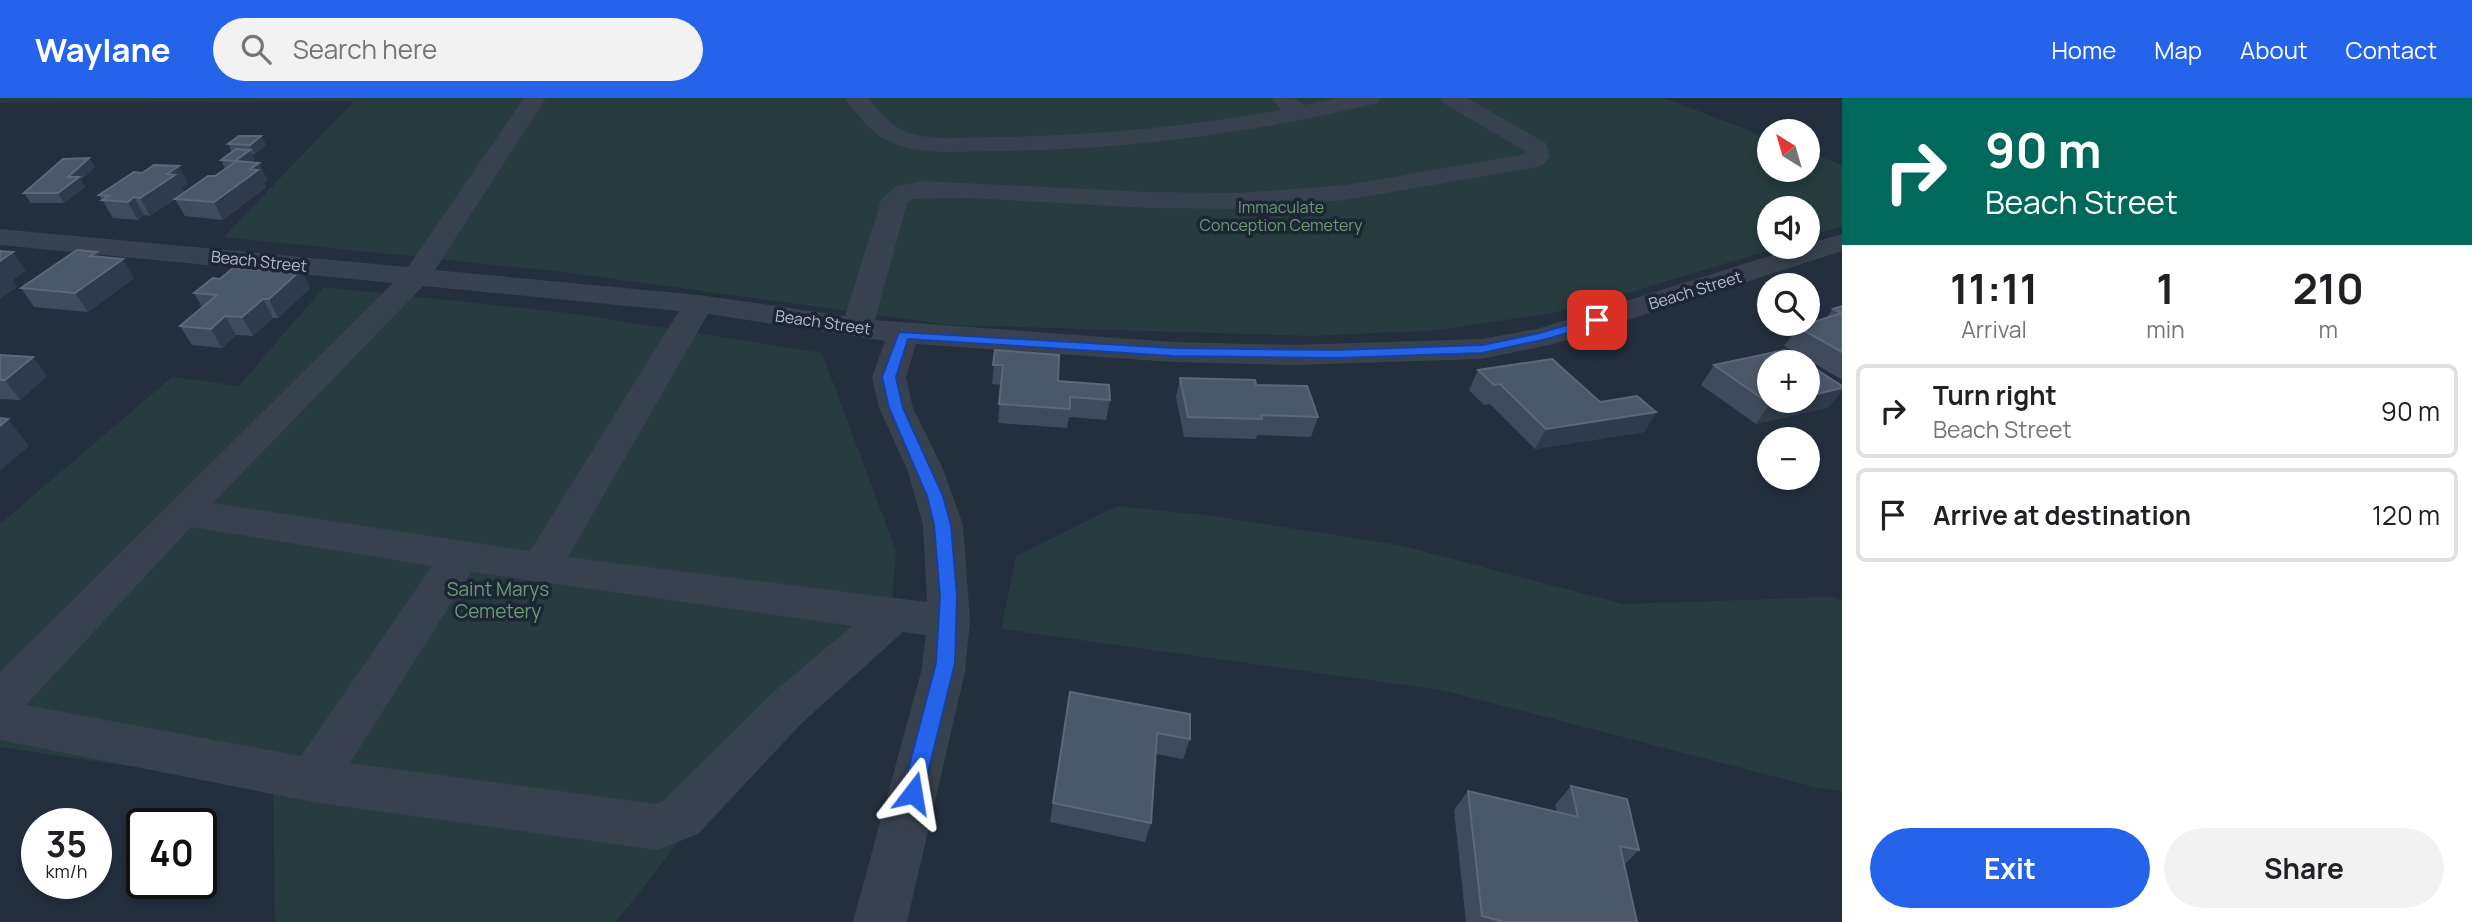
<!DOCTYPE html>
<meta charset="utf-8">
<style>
body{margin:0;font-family:Manrope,sans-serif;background:#f2f2f2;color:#202124;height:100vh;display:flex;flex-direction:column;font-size:26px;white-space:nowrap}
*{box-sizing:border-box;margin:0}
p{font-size:23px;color:#757577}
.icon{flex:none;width:38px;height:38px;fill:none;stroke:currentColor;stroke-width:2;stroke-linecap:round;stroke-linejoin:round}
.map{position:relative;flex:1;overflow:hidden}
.side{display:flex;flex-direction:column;background:#fff;width:630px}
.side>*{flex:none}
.banner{background:#00695c;color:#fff;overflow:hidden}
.needle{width:46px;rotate:323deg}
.fabs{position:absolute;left:1757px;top:21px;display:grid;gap:14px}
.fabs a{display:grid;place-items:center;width:63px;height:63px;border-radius:50%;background:#fff;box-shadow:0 4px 10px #0003;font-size:35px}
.speed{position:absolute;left:21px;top:710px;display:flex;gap:14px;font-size:35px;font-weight:700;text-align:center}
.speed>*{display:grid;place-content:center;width:91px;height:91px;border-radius:50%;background:#fff;box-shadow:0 4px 10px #0003;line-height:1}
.speed small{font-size:18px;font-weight:400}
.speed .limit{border:4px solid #111;border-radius:10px;background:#fff;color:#111}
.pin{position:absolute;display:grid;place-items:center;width:60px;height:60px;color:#fff;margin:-30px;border-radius:14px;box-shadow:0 4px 10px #0006}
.me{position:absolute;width:77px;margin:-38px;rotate:14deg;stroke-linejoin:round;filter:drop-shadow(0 0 5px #0008)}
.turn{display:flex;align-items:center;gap:24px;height:147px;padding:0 28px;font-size:32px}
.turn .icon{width:91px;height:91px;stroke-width:2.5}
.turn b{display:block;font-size:49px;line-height:60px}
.eta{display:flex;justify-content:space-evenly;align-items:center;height:119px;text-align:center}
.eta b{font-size:42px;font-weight:700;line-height:49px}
.action{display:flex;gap:14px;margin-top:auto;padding:14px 28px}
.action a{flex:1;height:80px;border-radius:42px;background:#2563eb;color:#fff;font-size:28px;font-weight:700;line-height:80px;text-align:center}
.action a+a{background:#f2f2f2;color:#202124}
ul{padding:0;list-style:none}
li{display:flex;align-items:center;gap:21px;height:94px;margin:0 14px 10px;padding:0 14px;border:4px solid #e0e0e0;border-radius:10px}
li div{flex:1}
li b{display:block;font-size:26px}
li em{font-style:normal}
header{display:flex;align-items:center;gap:42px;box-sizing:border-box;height:98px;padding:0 35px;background:#2563eb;color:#fff}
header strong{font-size:33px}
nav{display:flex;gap:38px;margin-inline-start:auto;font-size:24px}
.search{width:490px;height:63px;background:#f2f2f2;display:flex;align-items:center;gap:18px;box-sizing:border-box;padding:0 24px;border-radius:38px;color:#757577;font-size:26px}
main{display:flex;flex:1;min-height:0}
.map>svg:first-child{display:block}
</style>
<header>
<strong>Waylane</strong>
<div class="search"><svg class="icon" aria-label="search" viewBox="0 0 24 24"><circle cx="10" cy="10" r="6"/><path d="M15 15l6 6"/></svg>Search here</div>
<nav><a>Home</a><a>Map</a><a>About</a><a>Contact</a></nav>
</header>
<main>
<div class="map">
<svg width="1842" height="824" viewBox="0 0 1842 824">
<rect width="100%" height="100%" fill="#242f3e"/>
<path fill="#263c3f" d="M0,0H1664L1769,40V72H1808V54L1842,67V128L1808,139V110H1769V149H1780L1601,203L1552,215L1439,232L1313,238L951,227L563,174L224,139L354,3L0,5Z
M324,189L570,215L822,255L896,453L889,543L706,709L616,824H275L273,690L0,649V426L172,279L239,288Z
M1117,408L1205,417L1399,447L1623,506L1833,499L1842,502V693L1818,690L1442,592L1001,531L1016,458Z"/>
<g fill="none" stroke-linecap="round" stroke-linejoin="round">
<path fill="#38414e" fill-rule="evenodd" d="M524,0H546L435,172L699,197L845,218L881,102L895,89L922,83L1148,94L1239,95L1346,87L1525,56V53L1443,5L1440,0H1467L1546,45L1550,59L1541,68L1532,70L1346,102L1239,111L1148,110L967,100L913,101L907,105L875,222L1173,244L1294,247L1481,241L1537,231L1798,149H1808V146L1842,136V153L1554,246L1481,261L1294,267L1173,264L916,246L906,279L913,310L943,371L963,427L970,523L965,574L907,824H853L921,574L926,537L903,534L802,625L698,736L657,752L312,704L0,642V574L393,185L0,147V131L408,169ZM423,188L679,213L530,453L213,405ZM708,216L885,243L872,279L879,310L907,371L923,427L927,504L568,459ZM191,429L432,468L301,658L26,607ZM471,474L852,528L770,597L662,704L657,706L350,665Z
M845,0H868C880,15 894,31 913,36C938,43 968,39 993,39C1090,38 1186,29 1281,12L1271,0H1294L1304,7L1338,0H1381L1378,5C1254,35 1127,52 1000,53C966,53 928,58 895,46C873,38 858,18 845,0Z"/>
</g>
<path fill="#3f4b5c" d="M261,38L266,47L255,56H252L255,61L251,64L259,65L267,82L264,85L266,89L223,122L185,118L175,101L150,118L144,117L138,122L113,120L99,97L188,86L182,90L184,94L215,78L225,71L221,62L232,54L228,46Z
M89,60L95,69L81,82L85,89L64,105H31L24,95Z
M100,159L134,180L88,214L34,209L21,190Z
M261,172H301L310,190L278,220H273L253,238L236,237L222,250L192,247L180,228L202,209L194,195L220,181Z
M1842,208V281H1841L1784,248L1798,229L1826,220L1833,211Z
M995,252L1058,283L1110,302L1106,322L1069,319L1067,330L998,325L1001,287L992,286Z
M0,257L33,259L47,278L20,302L0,301Z
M1714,267L1829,309L1756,326L1701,287Z
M1478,272L1600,304L1656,314L1644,334L1535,351L1490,306L1484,307L1469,292Z
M1180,280L1256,287L1318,319L1311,339L1257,337L1256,341L1184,339L1176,299Z
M1070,594L1190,641L1183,661L1156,656L1151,725L1145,744L1050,724Z
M1571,688L1639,752L1624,767L1637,824H1466L1454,712L1468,693L1557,714L1555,707Z"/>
<path fill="#2f3b4b" d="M261,38L266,47L255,56L250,47Z
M250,52L255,61L240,72L235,63Z
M89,60L95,69L81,82L85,89L64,105L58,95L68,79Z
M259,65L267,82L264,85L266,89L223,122L214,104L250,71Z
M179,68L188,86L182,90L184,94L150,118L140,100L167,76Z
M134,99L144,117L138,122L128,104Z
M13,154L26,173L13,182L17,189L0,201V163Z
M97,154L108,172L123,161L134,180L88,214L75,195L90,158Z
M301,172L310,190L278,220L269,201Z
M263,201L273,220L253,238L242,219Z
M225,218L236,237L222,250L211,231Z
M33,259L47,278L20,302L5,282Z
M1842,290V293L1829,309L1756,326L1770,306L1784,303H1808V298Z
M1656,314L1644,334L1535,351L1546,331Z
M8,321L29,348L0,373V328Z"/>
<path fill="#4b5868" stroke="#5c6777" stroke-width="2" d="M239,38H261L250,47L228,46Z
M236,51L250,52L235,63L221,62Z
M89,60L68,79H79L58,95H24L63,61Z
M237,63L259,65L250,71L258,72L214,104L175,101L208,78H215Z
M154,67L179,68L167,76L175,77L140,100L134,99L128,104L102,102L109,98L99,97L134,74L142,75Z
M77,152L97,154L90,158L123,161L75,195L21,190Z
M0,153L13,154L0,163Z
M265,169L301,172L269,201H263L242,219L225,218L211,231L180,228L217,197L194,195L213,180L220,181L233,170L261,172Z
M1842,208V254L1798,229L1842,215L1833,211Z
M995,252L1059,257L1058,283L1109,287L1110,302L1070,299V311L999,306L1003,267H993Z
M1785,252L1805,264H1769V303H1784L1770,306L1714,267Z
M0,257L33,259L5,282H0Z
M1552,261L1600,304L1637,298L1656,314L1546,331L1500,286L1494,287L1478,272Z
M1808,266L1842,288V290L1808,298Z
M1180,280L1255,282L1256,287L1307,288L1318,319L1261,317L1262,321L1188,319Z
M0,320L8,321L0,328Z
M1070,594L1190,616V641L1157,635L1151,725L1053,705Z
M1571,688L1627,701L1639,752L1620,748L1637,824H1504L1482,818L1468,693L1578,719Z"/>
<path fill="#2563eb" stroke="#184099" stroke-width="2" d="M1597,218L1602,220V225L1547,241L1482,255L1337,260L1173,258L908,241L896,279L903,310L943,398L951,427L957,498L955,565L923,695L920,701L913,704L905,701L902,695L936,565L940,498L934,427L927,398L889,310L882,279L899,234L1173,250L1337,252L1482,247L1540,235Z"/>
<g text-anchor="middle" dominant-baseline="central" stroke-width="7" stroke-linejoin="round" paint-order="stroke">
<g font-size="16" fill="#6b9a76" stroke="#1d2633">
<text x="1281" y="109">Immaculate<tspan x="1281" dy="18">Conception Cemetery</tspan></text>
</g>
<g font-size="16" fill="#b4bcc9" stroke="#1d2633">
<text transform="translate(259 163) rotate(6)">Beach Street</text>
<text transform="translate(1695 192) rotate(-17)">Beach Street</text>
<text transform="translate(823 224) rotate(8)">Beach Street</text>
</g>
<g font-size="19" fill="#6b9a76" stroke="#1d2633">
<text x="498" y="491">Saint Marys<tspan x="498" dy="22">Cemetery</tspan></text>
</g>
</g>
</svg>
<div class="fabs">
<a><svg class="needle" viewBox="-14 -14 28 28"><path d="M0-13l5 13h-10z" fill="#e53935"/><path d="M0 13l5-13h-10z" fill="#757577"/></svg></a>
<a><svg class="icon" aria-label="sound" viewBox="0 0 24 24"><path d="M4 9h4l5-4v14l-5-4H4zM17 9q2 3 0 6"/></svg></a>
<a><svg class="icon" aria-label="search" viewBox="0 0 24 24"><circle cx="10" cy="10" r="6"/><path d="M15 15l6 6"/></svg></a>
<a>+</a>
<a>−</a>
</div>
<div class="speed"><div>35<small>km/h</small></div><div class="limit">40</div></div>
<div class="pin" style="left:1597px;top:222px;background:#d93025"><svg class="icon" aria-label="arrive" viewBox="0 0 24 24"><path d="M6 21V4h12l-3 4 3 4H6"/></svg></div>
<svg class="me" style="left:913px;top:695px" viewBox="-20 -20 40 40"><path d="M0-17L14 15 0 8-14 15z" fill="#2563eb" stroke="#fff" stroke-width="4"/></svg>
</div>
<section class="side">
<div class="banner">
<div class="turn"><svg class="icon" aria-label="right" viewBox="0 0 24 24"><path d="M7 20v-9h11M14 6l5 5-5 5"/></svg><div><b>90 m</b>Beach Street</div></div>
</div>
<div class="eta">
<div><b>11:11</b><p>Arrival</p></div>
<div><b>1</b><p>min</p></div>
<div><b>210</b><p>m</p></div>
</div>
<ul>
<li><svg class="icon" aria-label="right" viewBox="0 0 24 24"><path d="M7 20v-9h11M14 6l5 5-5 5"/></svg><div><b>Turn right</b><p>Beach Street</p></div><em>90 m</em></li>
<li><svg class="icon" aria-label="arrive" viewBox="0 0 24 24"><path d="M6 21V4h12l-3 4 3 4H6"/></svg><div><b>Arrive at destination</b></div><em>120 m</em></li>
</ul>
<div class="action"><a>Exit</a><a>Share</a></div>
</section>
</main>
